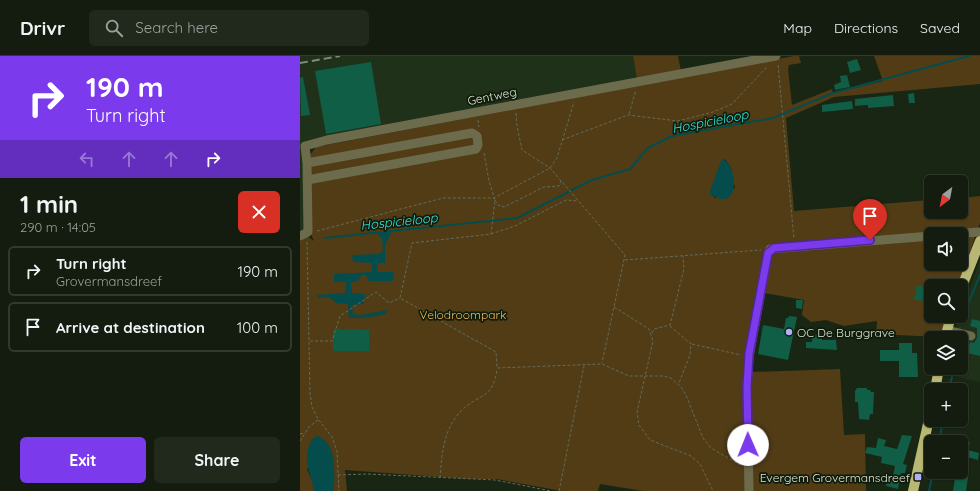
<!DOCTYPE html>
<meta charset="utf-8">
<style>
body{margin:0;font-family:Quicksand,sans-serif;background:#20291c;color:#f1f3f6;height:100vh;display:flex;flex-direction:column;font-size:15px;white-space:nowrap}
*{box-sizing:border-box;margin:0}
p{font-size:13px;color:#9da19e}
.icon{flex:none;width:22px;height:22px;fill:none;stroke:currentColor;stroke-width:2;stroke-linecap:round;stroke-linejoin:round}
.map{position:relative;flex:1;overflow:hidden}
.sheet{display:flex;flex-direction:column;background:#131c0e;width:300px}
.sheet>*{flex:none}
.guide{background:#7c3aed;color:#fff;overflow:hidden}
.needle{width:26px;rotate:212deg}
.buttons{position:absolute;left:624px;top:119px;display:grid;gap:8px}
.buttons a{display:grid;place-items:center;width:44px;height:44px;border-radius:6px;background:#131c0e;box-shadow:0 1px 3px #0004,0 0 0 1px #323a2e;font-size:20px}
.pin{position:absolute;display:grid;place-items:center;width:34px;height:34px;color:#fff;margin:-41px -17px;border-radius:50% 50% 50% 0;rotate:-45deg;box-shadow:0 0 4px #0007}
.pin .icon{rotate:45deg}
.me{position:absolute;width:44px;margin:-22px;rotate:359deg;stroke-linejoin:round;filter:drop-shadow(0 0 3px #0008)}
.turn{display:flex;align-items:center;gap:14px;height:84px;padding:0 20px;font-size:18px}
.turn .icon{width:52px;height:52px;stroke-width:2.5}
.turn b{display:block;font-size:28px;line-height:34px}
.lanes{display:flex;align-items:center;height:38px;padding:0 20px;background:#0003;justify-content:center;gap:20px;direction:ltr}
.lanes .off{opacity:.35}
.round{display:grid;place-items:center;flex:none;width:42px;height:42px;border-radius:6px;background:#20291c}
.head{display:flex;align-items:center;justify-content:space-between;height:68px;padding:0 20px}
h1{font-size:24px;font-weight:700;line-height:30px}
.primary-button{display:flex;gap:8px;margin-top:auto;padding:8px 20px}
.primary-button a{flex:1;height:46px;border-radius:6px;background:#7c3aed;color:#fff;font-size:16px;font-weight:700;line-height:46px;text-align:center}
.primary-button a+a{background:#20291c;color:#f1f3f6}
ul{padding:0;list-style:none}
li{display:flex;align-items:center;gap:12px;height:50px;margin:0 8px 6px;padding:0 12px;border:2px solid #323a2e;border-radius:6px}
li div{flex:1}
li b{display:block;font-size:15px}
li em{font-style:normal}
header{display:flex;align-items:center;gap:24px;box-sizing:border-box;height:56px;padding:0 20px;background:#131c0e;border-bottom:1px solid #323a2e}
header strong{font-size:19px}
nav{display:flex;gap:22px;margin-inline-start:auto;font-size:14px}
.search{width:280px;height:36px;background:#20291c;display:flex;align-items:center;gap:10px;box-sizing:border-box;padding:0 14px;border-radius:6px;color:#9da19e;font-size:15px}
main{display:flex;flex:1;min-height:0}
.map>svg:first-child{display:block}
</style>
<header>
<strong>Drivr</strong>
<div class="search"><svg class="icon" aria-label="search" viewBox="0 0 24 24"><circle cx="10" cy="10" r="6"/><path d="M15 15l6 6"/></svg>Search here</div>
<nav><a>Map</a><a>Directions</a><a>Saved</a></nav>
</header>
<main>
<section class="sheet">
<div class="guide">
<div class="turn"><svg class="icon" aria-label="right" viewBox="0 0 24 24"><path d="M7 20v-9h11M14 6l5 5-5 5"/></svg><div><b>190 m</b>Turn right</div></div>
<div class="lanes"><svg class="icon off" aria-label="left" viewBox="0 0 24 24"><path d="M17 20v-9H6M10 6l-5 5 5 5"/></svg><svg class="icon off" aria-label="ahead" viewBox="0 0 24 24"><path d="M12 20V5M6 11l6-6 6 6"/></svg><svg class="icon off" aria-label="ahead" viewBox="0 0 24 24"><path d="M12 20V5M6 11l6-6 6 6"/></svg><svg class="icon" aria-label="right" viewBox="0 0 24 24"><path d="M7 20v-9h11M14 6l5 5-5 5"/></svg></div>
</div>
<div class="head"><div><h1>1 min</h1><p>290 m · 14:05</p></div><a class="round" style="background:#d93025;color:#fff"><svg class="icon" aria-label="close" viewBox="0 0 24 24"><path d="M6 6l12 12M18 6L6 18"/></svg></a></div>
<ul>
<li><svg class="icon" aria-label="right" viewBox="0 0 24 24"><path d="M7 20v-9h11M14 6l5 5-5 5"/></svg><div><b>Turn right</b><p>Grovermansdreef</p></div><em>190 m</em></li>
<li><svg class="icon" aria-label="arrive" viewBox="0 0 24 24"><path d="M6 21V4h12l-3 4 3 4H6"/></svg><div><b>Arrive at destination</b></div><em>100 m</em></li>
</ul>
<div class="primary-button"><a>Exit</a><a>Share</a></div>
</section>
<div class="map">
<svg width="680" height="435" viewBox="0 0 680 435">
<rect width="100%" height="100%" fill="#192613"/>
<path fill="#203119" d="M0,0H333L337,23L19,90L3,95L5,171L0,183Z
M679,206L680,207V326L645,318L646,312H661V282H652Z"/>
<path fill="#523c16" fill-rule="evenodd" d="M333,0H378L381,15L337,23Z
M494,0H499L501,7L489,9L488,13L492,49L532,33L533,37L583,25L574,0H680V28L534,41L486,62L494,155L631,144V156H661V142L680,140V167L658,230H631V260H647L639,281L576,278L577,265L544,270L526,264L511,266L502,259L504,244L464,237L451,316L540,313L544,379L565,378L566,435H343L300,428L298,435H262L196,423H169L45,414L47,435H34L32,396L7,413L13,427L14,435H0V183L7,180L14,185L10,176V99L16,91ZM425,103L431,112L435,132L415,142L411,138L410,135ZM631,178H661V208H631Z"/>
<path fill="#054c4c" d="M423,103C439,112 440,158 410,138V135L421,105Z
M92,175L85,189V207H78L77,216H94L93,225H69L65,219H62L57,225L51,226L52,237L65,238L64,248L52,249L53,258L61,259L87,254L86,258L65,262H49L48,248L36,247L29,241L18,242L17,239L45,237L46,226H34V218L72,216V207L53,206L52,199L80,198L83,194L82,183L77,177Z
M18,380C38,389 34,417 34,435H14C11,415 0,403 13,382Z"/>
<g fill="none" stroke-linecap="round" stroke-linejoin="round">
<path stroke="#054c4c" stroke-width="2" d="M24,182L217,162L292,124L330,113L348,92L372,80L473,62L533,37L669,0
M664,264L666,253L680,219
M649,334L654,312
M639,386L643,364
M629,435L633,416"/>
</g>
<path fill="#0f5e45" d="M557,3L561,14L550,17L547,6Z
M71,6L81,68L26,78L15,15Z
M547,19L550,31L535,34L534,29L541,26L540,20Z
M3,21L10,59L1,60L0,22Z
M614,37L615,47H609L608,38Z
M593,39L594,50L568,52V49L555,50V43Z
M552,45L553,53L522,56V49Z
M619,229L631,233V243L623,241V245L613,243L617,236L615,235L616,230L619,231Z
M496,244H503L502,253L496,252Z
M489,260L497,261L488,304L458,298L463,269L484,273L486,262H488Z
M672,263L680,265V273L670,270Z
M677,272L680,273V300L667,297L670,286L674,287L677,282Z
M33,273L69,274V295H33Z
M512,279H522V284H536L537,294L506,292V286H512Z
M599,287H612V297H617L618,321H599V305H580V294H599Z
M557,332H567V334H570L571,336H574L573,358H570L569,364L559,363L558,346H555V335Z
M602,379L612,380L603,408L607,409L605,417H601L598,433L586,430L588,419L593,420L595,410L581,407L582,401L565,397L567,391L576,392L578,382L586,384L584,390L597,393Z
M661,385L670,386L668,394L679,397L678,404L667,401L664,414L668,415L666,421H668L666,435H653L656,416H661Z"/>
<g fill="none" stroke-linecap="round" stroke-linejoin="round">
<path stroke="#616c5b" stroke-width="1" stroke-dasharray="3 2" stroke-linecap="butt" d="M478,9L494,183
M216,57L217,70L222,94L250,112L325,199L302,307
M329,58L336,34
M178,64L179,71
M262,84L328,59L378,65L413,56L432,48L467,11
M184,97L189,125L195,144L191,178L112,187L100,242L196,296L197,312L302,308L329,320H363L371,322L381,331L386,339L403,382L411,392L440,409
M195,144L198,149L204,151L244,131L259,130L261,125
M17,175L143,142H194L250,112L257,102L274,46
M191,178L215,170L266,144L278,145
M7,186L10,337L12,351L18,363L32,381L37,395L39,435
M325,204L461,194
M314,251L349,273L353,285L337,356L339,369L350,384L391,400L400,408L413,435
M370,270L391,288L390,299L379,327
M352,277L354,273L370,269L384,213L383,200
M10,285H32L40,260L76,236L89,247L100,242
M392,288L441,299
M0,378L5,377
M0,385L9,371L18,364
M38,419L67,418L195,424L251,435
M140,422C142,398 143,374 161,355C179,337 193,344 197,313
M259,435L284,310"/>
<path stroke="#6c6c4c" stroke-width="9" d="M7,107L172,77L177,80L178,89L176,93L7,124
M652,178L680,176
M0,180L8,176L7,107L5,90L27,84L476,0
M647,274L671,280
M449,435L447,331L449,301L468,197L470,193L631,180"/>
<path stroke="#b8b773" stroke-width="10" d="M661,233L680,185
M645,282L651,260
M635,334L639,312
M613,435L631,354"/>
<path stroke="#818b7c" stroke-width="2" stroke-dasharray="8 4" stroke-linecap="butt" d="M0,7L40,0"/>
</g>
<g fill="none" stroke-linecap="round" stroke-linejoin="round">
<defs>
<path id="route" d="M448,389L447,331L449,298L468,197L474,192L570,184"/>
</defs>
<use href="#route" stroke="#51269a" stroke-width="10"/>
<use href="#route" stroke="#7c3aed" stroke-width="7"/>
</g>
<g fill="#aeaefa" stroke="#101c0a" stroke-width="1.5">
<circle cx="489" cy="276" r="4"/>
<rect x="614" y="417" width="8" height="8" rx="2"/>
</g>
<g text-anchor="middle" dominant-baseline="central" stroke-width="3.5" stroke-linejoin="round" paint-order="stroke">
<g font-size="12" fill="#dae2d6" stroke="#101c0a">
<text transform="translate(192 40) rotate(-11)">Gentweg</text>
</g>
<g font-size="12" fill="#f6ba57" stroke="#101c0a">
<text x="163" y="258">Velodroompark</text>
</g>
<g font-size="12" fill="#dae2d6" stroke="#101c0a" text-anchor="start">
<text x="497" y="276">OC De Burggrave</text>
<text x="610" y="421" text-anchor="end">Evergem Grovermansdreef</text>
</g>
<g font-size="13" font-style="italic" fill="#30e3e4" stroke="#101c0a">
<text transform="translate(410 65) rotate(-11)">Hospicieloop</text>
<text transform="translate(99 165) rotate(-6)">Hospicieloop</text>
</g>
</g>
</svg>
<div class="buttons">
<a><svg class="needle" viewBox="-14 -14 28 28"><path d="M0-13l5 13h-10z" fill="#e53935"/><path d="M0 13l5-13h-10z" fill="#9da19e"/></svg></a>
<a><svg class="icon" aria-label="sound" viewBox="0 0 24 24"><path d="M4 9h4l5-4v14l-5-4H4zM17 9q2 3 0 6"/></svg></a>
<a><svg class="icon" aria-label="search" viewBox="0 0 24 24"><circle cx="10" cy="10" r="6"/><path d="M15 15l6 6"/></svg></a>
<a><svg class="icon" aria-label="layers" viewBox="0 0 24 24"><path d="M12 4l9 5-9 5-9-5zM3 14l9 5 9-5"/></svg></a>
<a>+</a>
<a>−</a>
</div>
<div class="pin" style="left:570px;top:184px;background:#d93025"><svg class="icon" aria-label="arrive" viewBox="0 0 24 24"><path d="M6 21V4h12l-3 4 3 4H6"/></svg></div>
<svg class="me" style="left:448px;top:389px" viewBox="-20 -20 40 40"><circle r="19" fill="#fff"/><path d="M0-13L10 11 0 6-10 11z" fill="#7c3aed"/></svg>
</div>
</main>
